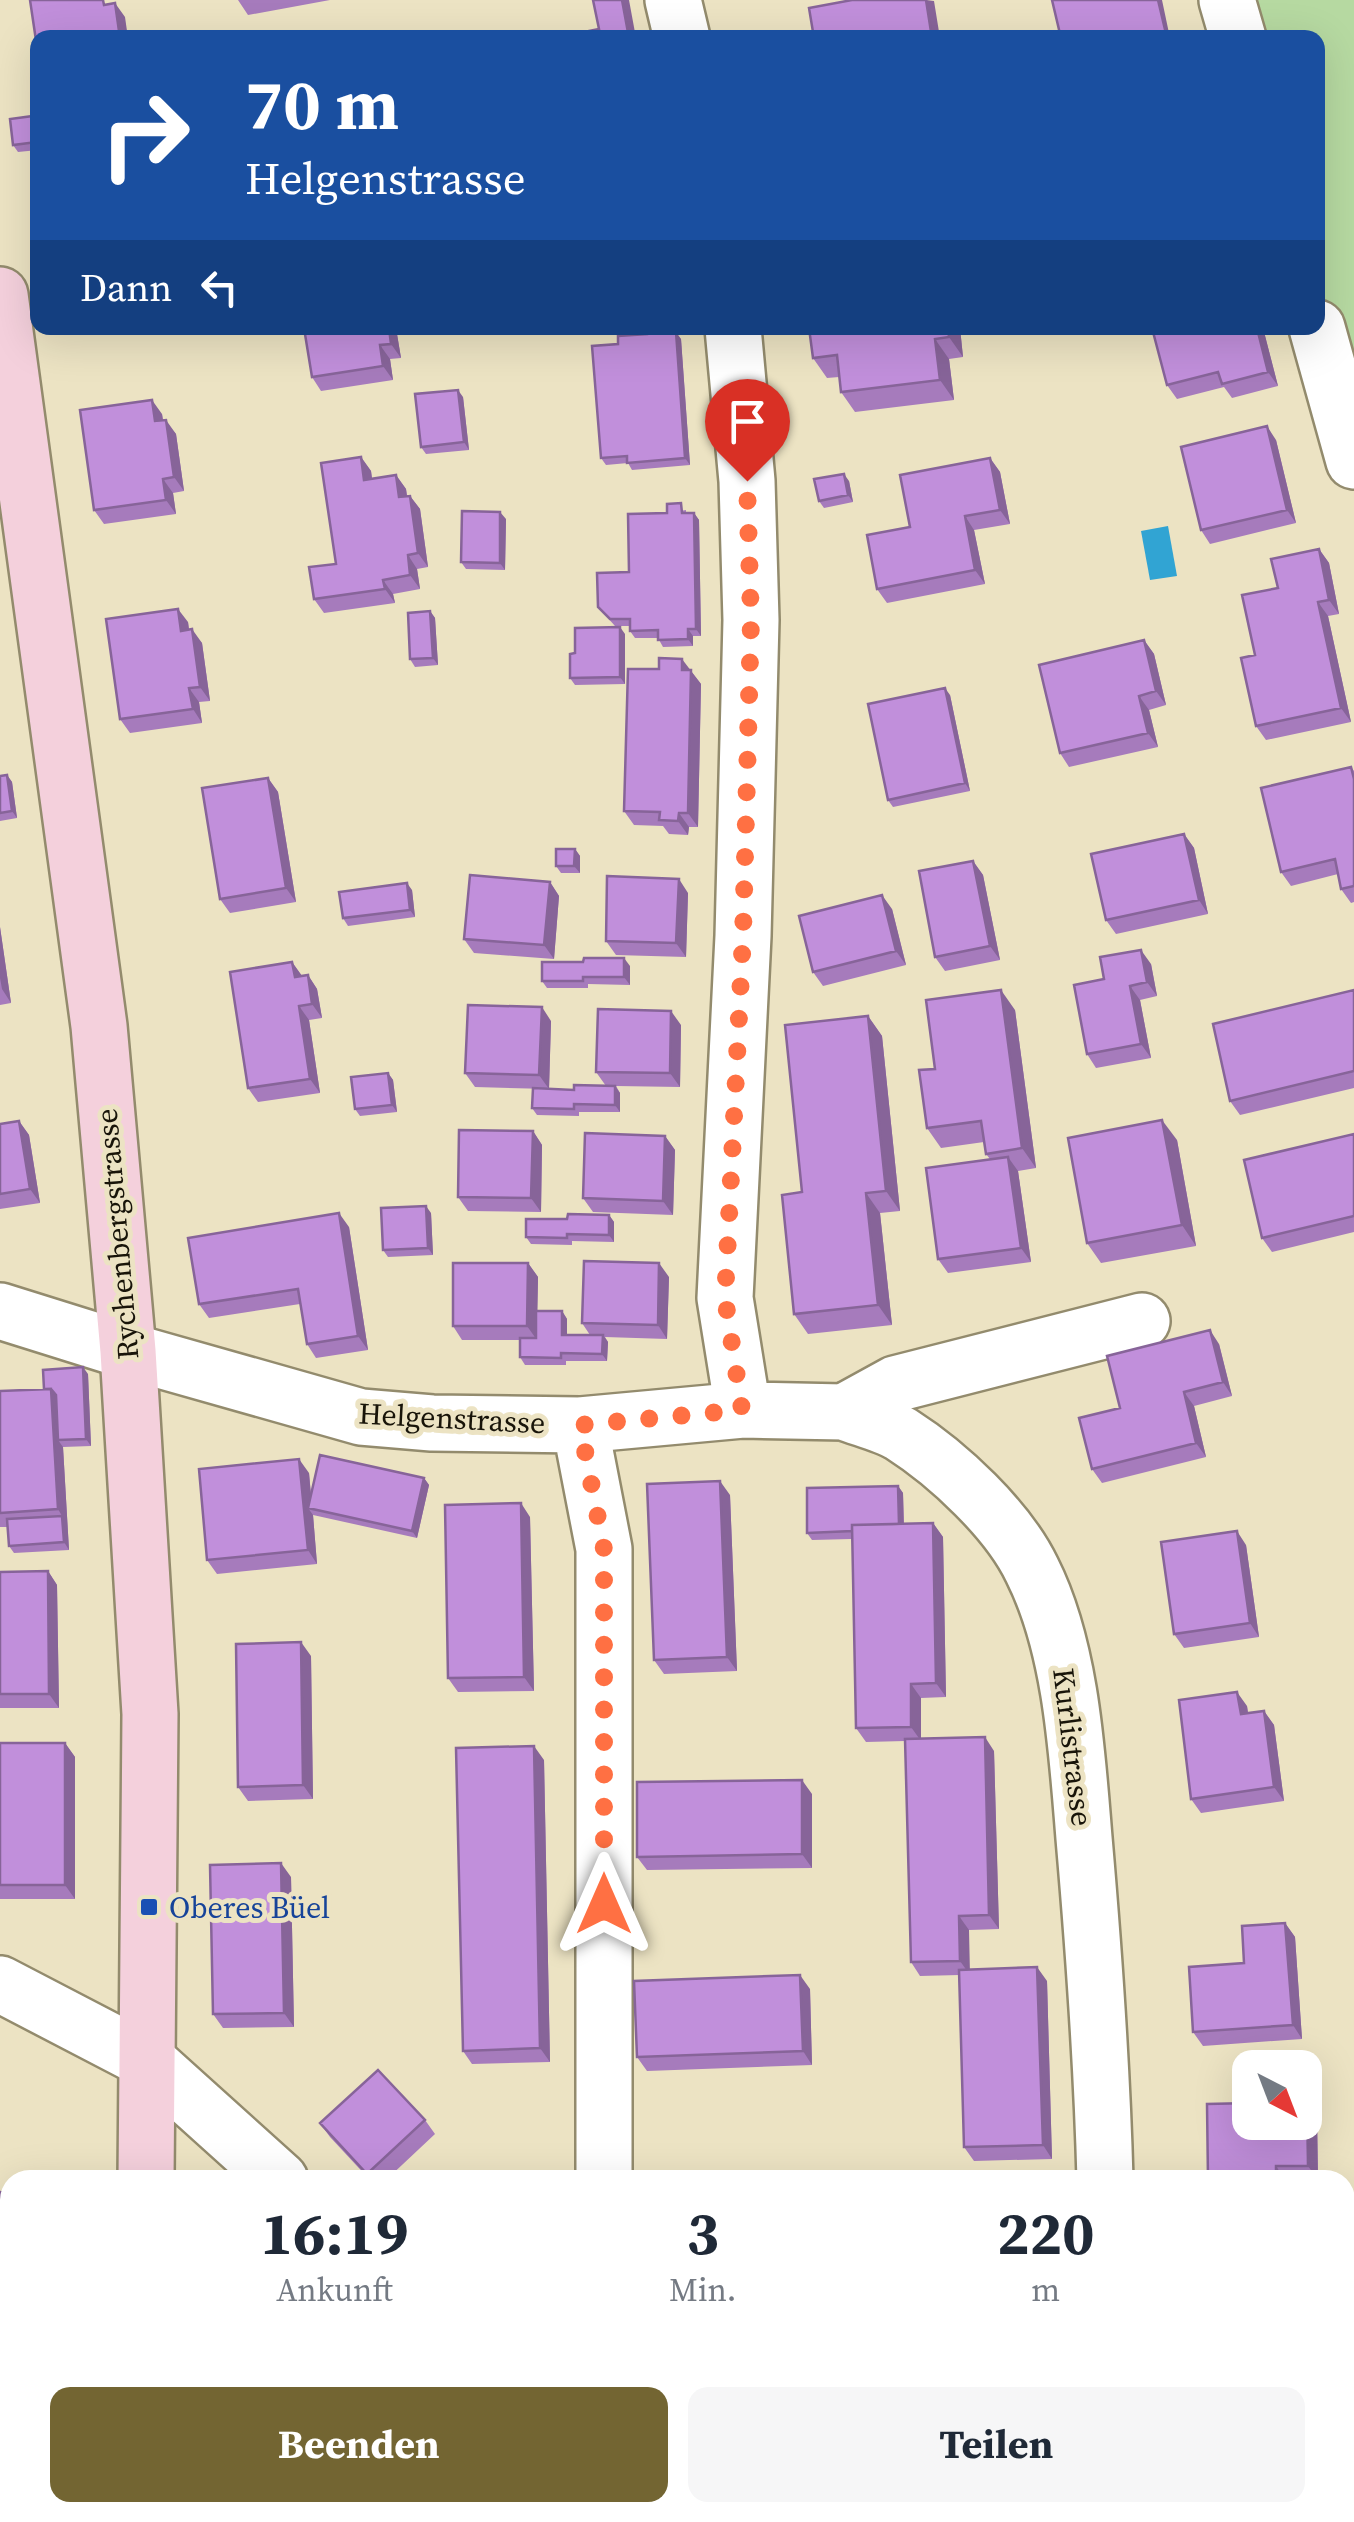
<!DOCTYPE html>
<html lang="de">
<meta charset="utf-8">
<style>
body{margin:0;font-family:"Source Serif 4",serif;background:#f6f6f7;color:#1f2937;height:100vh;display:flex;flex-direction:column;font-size:38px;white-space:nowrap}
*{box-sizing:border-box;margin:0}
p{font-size:32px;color:#747a83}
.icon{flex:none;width:55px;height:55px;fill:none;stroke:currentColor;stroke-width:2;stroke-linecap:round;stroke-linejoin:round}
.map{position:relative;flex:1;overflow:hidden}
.drawer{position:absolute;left:0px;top:2170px;width:1355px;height:352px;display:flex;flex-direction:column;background:#fff;border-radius:30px 30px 0 0;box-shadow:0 10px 40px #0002}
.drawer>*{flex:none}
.guide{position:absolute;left:30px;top:30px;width:1295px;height:305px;border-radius:20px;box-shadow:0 10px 40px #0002;background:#1a4fa0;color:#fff;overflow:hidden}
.needle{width:65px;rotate:138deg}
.fabs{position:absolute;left:1232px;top:2050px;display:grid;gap:20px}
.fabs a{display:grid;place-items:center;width:90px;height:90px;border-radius:20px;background:#fff;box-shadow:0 10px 40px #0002;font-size:50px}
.pin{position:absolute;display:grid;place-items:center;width:85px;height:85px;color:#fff;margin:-102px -42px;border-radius:50% 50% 50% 0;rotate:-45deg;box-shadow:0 0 10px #0007}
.pin .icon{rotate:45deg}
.me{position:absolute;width:110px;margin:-55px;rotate:0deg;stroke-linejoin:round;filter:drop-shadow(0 0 8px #0008)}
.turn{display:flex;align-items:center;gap:35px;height:210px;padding:0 50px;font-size:45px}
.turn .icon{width:130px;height:130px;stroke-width:2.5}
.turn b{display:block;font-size:70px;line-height:85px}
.then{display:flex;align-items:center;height:95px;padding:0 50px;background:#0003;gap:20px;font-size:38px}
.eta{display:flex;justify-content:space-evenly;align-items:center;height:170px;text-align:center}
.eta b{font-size:60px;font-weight:700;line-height:70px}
.cta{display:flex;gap:20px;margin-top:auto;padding:20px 50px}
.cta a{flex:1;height:115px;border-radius:20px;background:#736532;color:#fff;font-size:40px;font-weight:700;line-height:115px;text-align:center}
.cta a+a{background:#f6f6f7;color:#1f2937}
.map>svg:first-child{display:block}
</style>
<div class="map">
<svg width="1354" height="2522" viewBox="0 0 1354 2522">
<rect width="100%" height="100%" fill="#ece3c3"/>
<path fill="#b6d9a1" d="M1227,0H1354V461L1317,328L1318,38L1238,37Z
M0,2360L10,2362V2512L59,2513L58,2522H0Z"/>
<path fill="#31a4d3" d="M1168,526L1177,576L1150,580L1141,531Z"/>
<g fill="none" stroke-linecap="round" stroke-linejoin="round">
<defs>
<path id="street" d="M673,0L682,38
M1227,0L1238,38
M733,328L747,481L751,620L743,936L725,1298L743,1410
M1317,328L1354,461
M0,1311L128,1351L361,1417L432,1423L580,1425L743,1410L844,1412L895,1384L1142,1321
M844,1412C862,1419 884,1424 901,1434C948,1464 1008,1520 1032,1570C1071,1647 1077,1752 1084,1838C1094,1953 1102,2065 1105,2180
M580,1425L604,1549V2180
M0,1984L148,2061L280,2180
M508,2512L513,2522
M1092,2522L1093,2512"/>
<path id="secondary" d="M0,295L99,1026L128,1351L150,1714L146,2180
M119,2522L120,2512"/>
</defs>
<use href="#street" stroke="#938b6d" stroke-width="60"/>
<use href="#secondary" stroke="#938b6d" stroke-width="60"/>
<use href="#street" stroke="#fff" stroke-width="55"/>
<use href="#secondary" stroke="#f4d0dc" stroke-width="55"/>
</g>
<path fill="#a67bbc" d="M238,0H330L248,15Z
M33,116L38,123V150L18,152L13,145Z
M396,328L401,358L390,359L393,380L321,391L312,377Z
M960,328L963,357L949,359L954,400L855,412L841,392L839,377L827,378L813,358Z
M1152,328H1263L1278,386L1232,398L1224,387L1177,399L1167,385Z
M672,332L681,339L690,465L632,470L628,463L606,465L601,458L618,344Z
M463,397L469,450L426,454L421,447Z
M162,414L163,420L176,434L184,491L173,493L176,514L104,524L94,510Z
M1276,440L1296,523L1210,544L1201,530Z
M361,457L371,471L372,479L396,475L406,489L407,496H410L420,509L428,567L417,569L420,589L393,594L395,603L324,613L314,599L336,564Z
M990,458L1000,472L1010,524L974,530L985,584L887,603L877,589Z
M849,481L853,502L824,508L819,501Z
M686,510V513H694L699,520L701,636H693V646L663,647L658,638H635L630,631V626H615L598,607L629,572L667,513Z
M506,519L505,570L466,569L461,562Z
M1319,549L1329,563L1339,614L1328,616L1351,722L1266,740L1256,726L1255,655L1278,588Z
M430,611L435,618L438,665L415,667L410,659Z
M188,622L189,630L202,643L210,701L199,702L202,723L130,733L120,719Z
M625,634V684L575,685L570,678L575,653Z
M1144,640L1154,654L1166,705L1149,710L1158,747L1069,767L1060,753Z
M690,670L701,684L698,827H689L688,835L669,834L663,826L634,825L624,811Z
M950,695L970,791L893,807L888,800Z
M1351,767L1354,771V902L1351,903L1341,889L1338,874L1291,886L1281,872Z
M7,775L12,782L17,818L0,821V776Z
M268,778L278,792L296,902L230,913L220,899Z
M1184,834L1194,848L1208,914L1116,934L1106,920Z
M575,849L580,856V873H561L556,866Z
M973,861L983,875L1000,960L945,971L935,957Z
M550,882L559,896L554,959L474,953L464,939Z
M412,890L415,917L348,926L343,918Z
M688,893L686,957L616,955L606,941Z
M892,909L906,965L823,986L813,972Z
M0,927L11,1003L0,1005Z
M292,962L302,976L308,975L317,989L322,1018L309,1020L320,1093L258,1102L248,1088Z
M1151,964L1157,996L1140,1000L1151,1058L1096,1068L1087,1054L1104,979Z
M630,966V985L588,984V988H547L542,981Z
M1354,990V1088L1240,1115L1230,1101Z
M1015,1010L1036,1168L1018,1171L1031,1262L948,1273L938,1259L990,1159L986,1154L984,1142L941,1148L927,1128L935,1069Z
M868,1016L882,1036L900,1211L880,1213L892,1325L808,1334L794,1314L802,1192Z
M551,1021L549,1089L475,1087L465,1073Z
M681,1025L680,1087L616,1086L620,1093V1112H579V1116L537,1115L532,1108L574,1090L606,1086L596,1072Z
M388,1073L393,1080L397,1112L360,1116L355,1109Z
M19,1121L29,1135L40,1203L0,1209V1124Z
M533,1131L542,1145L541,1212L468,1211L458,1197Z
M1354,1134V1232L1272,1252L1262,1238Z
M665,1136L675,1150L673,1215L593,1212L583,1198Z
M1177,1140L1196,1246L1101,1263L1087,1243Z
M431,1213L433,1255L388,1257L383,1250Z
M609,1215L614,1222V1242L572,1241V1245L531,1244L526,1237L567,1219Z
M349,1227L368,1350L316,1358L307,1344L300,1304L209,1318L199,1304Z
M528,1263L538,1277L537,1311H562L567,1319V1335H590L582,1323L669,1277L667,1339L605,1337L608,1342L607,1361H566V1365H525L520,1357V1340H462L453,1326Z
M1219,1344L1232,1396L1194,1406L1206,1457L1102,1483L1092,1469L1120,1408Z
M88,1374L91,1446L63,1447L69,1550L14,1553L9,1546L8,1527H0V1391L44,1389Z
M309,1473L311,1494L424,1478L429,1485L417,1538L313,1515L317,1564L217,1574L207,1560Z
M898,1486L903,1493L904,1523H933L943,1537L946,1697L921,1698V1738L994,1751L999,1929L969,1930V1969L1047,1981L1052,2159L974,2161L964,2147L959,1975L920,1976L911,1962L905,1741L866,1742L856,1728L852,1539L812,1540L807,1533Z
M730,1495L737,1671L664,1674L654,1660Z
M530,1517L534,1691L458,1692L448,1678Z
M1246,1545L1259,1637L1184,1648L1174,1634Z
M48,1571L57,1585L59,1708H0V1572Z
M311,1656L313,1799L248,1801L238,1787Z
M1247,1706L1248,1713L1264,1711L1274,1725L1284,1801L1201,1813L1191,1799Z
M0,1743H65L75,1757V1899H0Z
M544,1760L550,2062L472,2064L463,2051Z
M812,1794V1868L647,1870L637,1857Z
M291,1877L294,2027L223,2028L213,2014Z
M1285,1923L1295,1937L1302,2039L1203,2046L1193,2032L1244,1963Z
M810,1989L812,2065L647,2071L637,2057Z
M1307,2102L1317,2116L1318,2180H1208Z
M425,2120L435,2134L386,2180H370L330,2137L320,2123Z
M0,2192L10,2198L9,2300L0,2299Z
M917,2512H1039V2522H916Z"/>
<path fill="#876499" d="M622,0H629L636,38H629Z
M926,0L934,1L940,38H932Z
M1158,0H1162L1170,38H1167Z
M115,3L125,17L128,38H120Z
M33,116L38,123V143L37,142Z
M389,328H396L401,358L391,344Z
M948,328H960L963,357L949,337Z
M1257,328H1263L1278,386L1268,372Z
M676,332L681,339L690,465L685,458Z
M935,339L949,359L954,400L940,380Z
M380,345L390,359L393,380L383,366Z
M458,390L463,397L469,450L464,442Z
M152,400L162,414L165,435L155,421Z
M166,420L176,434L184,491L174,477Z
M1267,426L1276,440L1296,523L1287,510Z
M361,457L371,471L374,494L364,480Z
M990,458L1000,472L1010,524L1000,510Z
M844,474L849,481L853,502L848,495Z
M396,475L406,489L409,511L399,497Z
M163,479L173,493L176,514L166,500Z
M410,496L420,509L428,567L418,553Z
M500,512L506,519L505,570L500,563Z
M694,513L699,520L701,636L696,629Z
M965,516L974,530L985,584L975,570Z
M1319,549L1329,563L1339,614L1329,600Z
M408,555L417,569L420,589L410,575Z
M383,580L393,594L395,603L385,589Z
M1318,602L1328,616L1351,722L1341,708Z
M178,609L188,622L191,645L181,631Z
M430,611L435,618L438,665L433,658Z
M620,627L625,634V684L620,677Z
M192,629L202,643L210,701L200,687Z
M688,629L693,636V646L688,639Z
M1144,640L1154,654L1166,705L1156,691Z
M682,659L701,684L698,827L688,813Z
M189,688L199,702L202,723L193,709Z
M945,688L950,695L970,791L965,783Z
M1139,696L1149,710L1158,747L1148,733Z
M7,775L12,782L17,818L12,811Z
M268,778L278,792L296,902L286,888Z
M679,813L689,827L688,835L678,821Z
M1184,834L1194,848L1208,914L1199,900Z
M575,849L580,856V873L574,866Z
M973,861L983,875L1000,960L990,946Z
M679,879L688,893L686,957L676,943Z
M550,882L559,896L554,959L544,945Z
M407,883L412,890L415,917L410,910Z
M882,895L892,909L906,965L896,951Z
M0,927L11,1003L2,989L0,978Z
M1141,950L1151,964L1157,996L1147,982Z
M624,958L630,966V985L624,977Z
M292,962L302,976L295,977Z
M308,975L317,989L322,1018L312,1004Z
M1130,986L1140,1000L1151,1058L1141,1044Z
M1001,990L1015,1010L1036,1168L1022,1148Z
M299,1006L309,1020L320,1093L310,1079Z
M542,1007L551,1021L549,1089L539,1075Z
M671,1011L681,1025L680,1087L670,1073Z
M868,1016L882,1036L900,1211L886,1191Z
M388,1073L393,1080L397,1112L392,1105Z
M615,1086L620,1093V1112L615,1105Z
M1162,1120L1177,1140L1196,1246L1182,1225Z
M19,1121L29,1135L40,1203L30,1189Z
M533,1131L542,1145L541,1212L531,1198Z
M665,1136L675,1150L673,1215L663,1201Z
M1008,1157L1018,1171L1031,1262L1021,1248Z
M866,1193L880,1213L892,1325L878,1305Z
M426,1206L431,1213L433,1255L428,1248Z
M339,1213L349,1227L368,1350L358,1336Z
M609,1215L614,1222V1242L609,1235Z
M528,1263L538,1277L537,1340L527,1326Z
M659,1263L669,1277L667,1339L658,1325Z
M562,1311L567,1319V1342L562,1335Z
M1210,1330L1219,1344L1232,1396L1223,1382Z
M603,1335L608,1342L607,1361L602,1354Z
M83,1367L88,1374L91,1446L86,1439Z
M51,1389L61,1403L58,1440L63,1447L69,1550L64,1542L62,1516L58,1509Z
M1184,1392L1194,1406L1206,1457L1196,1443Z
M299,1459L309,1473L312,1508H308L313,1515L317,1564L308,1550Z
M424,1478L429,1485L417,1538L412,1531Z
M720,1481L730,1495L737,1671L727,1657Z
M898,1486L903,1493L904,1537L899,1530Z
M521,1503L530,1517L534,1691L524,1677Z
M933,1523L943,1537L946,1697L936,1683Z
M1237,1531L1246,1545L1259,1637L1250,1623Z
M48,1571L57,1585L59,1708L49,1694Z
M301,1642L311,1656L313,1799L303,1785Z
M911,1684L921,1698V1741L911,1727Z
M1237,1692L1247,1706L1250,1728L1241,1714Z
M1264,1711L1274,1725L1284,1801L1274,1787Z
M985,1737L994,1751L999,1929L989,1915Z
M65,1743L75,1757V1899L65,1885Z
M534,1746L544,1760L550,2062L540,2048Z
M802,1780L812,1794V1868L802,1854Z
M281,1863L291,1877L294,2027L284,2013Z
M959,1916L969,1930L970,1975L960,1961Z
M1285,1923L1295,1937L1302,2039L1293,2025Z
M1037,1967L1047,1981L1052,2159L1043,2145Z
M800,1975L810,1989L812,2065L803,2051Z
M1307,2102L1317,2116L1318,2180L1308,2166Z
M1276,2166L1285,2180H1276Z
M271,2512H275L277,2515L276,2522H270Z
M1013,2512H1015L1021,2522H1013Z
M1025,2512H1039V2522H1032Z"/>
<path fill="#c18fdb" stroke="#876499" stroke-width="2.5" d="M30,0H103L104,5L115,3L120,38H38V54Z
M593,0H622L629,38H554L599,29Z
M852,0H926L932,38H814L809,8Z
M1052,0H1158L1167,38H1061Z
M33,116L37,142L13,145L10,119Z
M304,328H389L391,344L380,345L383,366L312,377Z
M647,328H667V332H676L685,458L627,463V456L601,458L592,346L618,344V336L647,334Z
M809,328H948L949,337L935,339L940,380L841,392L837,355L813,358Z
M1152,328H1257L1268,372L1222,384L1218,372L1167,385Z
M458,390L464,442L421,447L415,394Z
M152,400L155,421L166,420L174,477L163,479L166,500L94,510L80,410Z
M1267,426L1287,510L1201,530L1181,447Z
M361,457L364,480L396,475L399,497L410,496L418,553L408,555L410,575L383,580L385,589L314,599L309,567L336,564L321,463Z
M990,458L1000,510L965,516L975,570L877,589L867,535L910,527L900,475Z
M844,474L848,495L819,501L814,479Z
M681,503L682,513H694L696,629H688V639L658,640V630L630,631V619H610L598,607L597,573L629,572L628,514L667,513V504Z
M462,511L500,512V563L461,562Z
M1319,549L1329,600L1318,602L1341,708L1256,726L1241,658L1255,655L1242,595L1278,588L1271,559Z
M178,609L181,631L192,629L200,687L189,688L193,709L120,719L106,619Z
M430,611L433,658L410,659L408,613Z
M620,627V677L570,678V654L575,653V628Z
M1144,640L1156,691L1139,696L1148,733L1060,753L1039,665Z
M659,658L682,659V670H691L688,813H679L678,821L659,820L660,812L624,811L628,669H659Z
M945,688L965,783L888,800L868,704Z
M1351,767L1354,779V886L1341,889L1335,859L1281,872L1261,788Z
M7,775L12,811L0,813V776Z
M268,778L286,888L220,899L202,788Z
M1184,834L1199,900L1106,920L1091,854Z
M556,849H575L574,866H556Z
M973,861L990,946L935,957L919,871Z
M470,875L550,882L544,945L464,939Z
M607,876L679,879L676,943L606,941Z
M407,883L410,910L343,918L339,892Z
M882,895L896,951L813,972L799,916Z
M1141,950L1147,982L1130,986L1141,1044L1087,1054L1074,985L1104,979L1100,957Z
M584,958H624V977H583V981H542V962H583Z
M292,962L295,977L308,975L312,1004L299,1006L310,1079L248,1088L230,972Z
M1001,990L1022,1148L986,1154L981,1121L927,1128L919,1070L935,1069L926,1000Z
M1354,990V1071L1230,1101L1213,1024Z
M468,1005L542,1007L539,1075L465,1073Z
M598,1009L671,1011L670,1073L596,1072Z
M868,1016L886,1191L866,1193L878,1305L794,1314L782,1195L802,1192L785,1025Z
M388,1073L392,1105L355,1109L351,1077Z
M574,1085L615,1086V1105L574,1104V1109L532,1108L533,1088L574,1090Z
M1162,1120L1182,1225L1087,1243L1068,1138Z
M19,1121L30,1189L0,1194V1124Z
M459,1130L533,1131L531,1198L458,1197Z
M585,1133L665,1136L663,1201L583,1198Z
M1354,1134V1216L1262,1238L1244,1160Z
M1008,1157L1021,1248L938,1259L926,1168Z
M426,1206L428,1248L383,1250L381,1208Z
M339,1213L358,1336L307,1344L298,1289L199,1304L188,1238Z
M568,1214L609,1215V1235L567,1234V1238L526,1237V1219H567Z
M584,1261L659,1263L658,1325L582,1323Z
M453,1263H528L527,1326H453Z
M536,1311H562V1335H603L602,1354L561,1353V1358L520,1357V1338H536Z
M1210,1330L1223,1382L1184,1392L1196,1443L1092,1469L1079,1418L1120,1408L1107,1356Z
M83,1367L86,1439L58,1440L56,1395L51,1389H44L43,1370Z
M51,1389L58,1509L0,1513V1391Z
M320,1455L424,1478L412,1531L308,1508Z
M299,1459L308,1550L207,1560L199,1469Z
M720,1481L727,1657L654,1660L647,1484Z
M898,1486L899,1524L852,1525V1531L807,1533V1488Z
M521,1503L524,1677L448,1678L445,1505Z
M62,1516L64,1542L9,1546L7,1519Z
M933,1523L936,1683L911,1684V1727L856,1728L852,1525Z
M1237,1531L1250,1623L1174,1634L1161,1542Z
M48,1571L49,1694H0V1572Z
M301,1642L303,1785L238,1787L236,1644Z
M1237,1692L1241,1714L1264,1711L1274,1787L1191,1799L1179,1700Z
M985,1737L989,1915L959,1916L960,1961L911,1962L905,1739Z
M0,1743H65V1885H0Z
M534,1746L540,2048L463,2051L456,1748Z
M802,1780V1854L637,1857V1782Z
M281,1863L284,2013L213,2014L210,1865Z
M1285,1923L1293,2025L1193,2032L1189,1967L1244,1963L1242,1926Z
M1037,1967L1043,2145L964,2147L959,1970Z
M800,1975L803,2051L637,2057L634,1981Z
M378,2070L425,2120L367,2174L320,2123Z
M1305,2102H1307L1308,2166H1276V2180H1208L1207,2104L1250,2103V2122H1305Z
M806,2176V2180H666Z
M0,2192L5,2193L10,2198V2268L0,2276Z
M1354,2384V2406L1350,2405Z
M192,2512H271L270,2522H191Z
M358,2512H428L432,2522H360L362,2521Z
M917,2512H1013V2522H916Z"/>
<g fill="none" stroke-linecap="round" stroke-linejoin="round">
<path stroke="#ff7043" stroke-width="18" stroke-dasharray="0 32.4" d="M604,1904V1549L580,1425L742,1410L725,1298L743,936L751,620L747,481"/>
</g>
<rect fill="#1a4fb4" stroke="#ece3c3" stroke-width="4" x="139" y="1897" width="20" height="20" rx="5"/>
<g text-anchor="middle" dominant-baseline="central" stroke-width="10" stroke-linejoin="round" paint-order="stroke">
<g font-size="30" fill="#181409" stroke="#ece3c3">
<text transform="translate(117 1234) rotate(-95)">Rychenbergstrasse</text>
<text transform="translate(452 1418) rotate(3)">Helgenstrasse</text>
<text transform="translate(1073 1747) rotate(83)">Kurlistrasse</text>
</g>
<g font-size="30" fill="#164399" stroke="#ece3c3" text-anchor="start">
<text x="169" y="1907">Oberes Büel</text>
</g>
</g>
</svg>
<div class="fabs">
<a><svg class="needle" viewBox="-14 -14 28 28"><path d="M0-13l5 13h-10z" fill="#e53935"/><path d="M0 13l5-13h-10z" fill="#747a83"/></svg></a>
</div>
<div class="pin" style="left:747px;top:481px;background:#d93025"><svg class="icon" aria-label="arrive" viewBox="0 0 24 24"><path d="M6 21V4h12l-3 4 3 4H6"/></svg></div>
<svg class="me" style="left:604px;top:1904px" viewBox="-20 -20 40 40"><path d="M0-17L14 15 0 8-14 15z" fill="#ff7043" stroke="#fff" stroke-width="4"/></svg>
<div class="guide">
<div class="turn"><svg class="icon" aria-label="right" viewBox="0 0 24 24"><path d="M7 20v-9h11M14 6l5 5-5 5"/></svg><div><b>70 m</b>Helgenstrasse</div></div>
<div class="then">Dann<svg class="icon" aria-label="left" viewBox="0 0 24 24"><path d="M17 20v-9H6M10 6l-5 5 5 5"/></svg></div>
</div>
<section class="drawer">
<div class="eta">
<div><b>16:19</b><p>Ankunft</p></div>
<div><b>3</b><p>Min.</p></div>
<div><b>220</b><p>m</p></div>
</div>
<div class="cta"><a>Beenden</a><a>Teilen</a></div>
</section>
</div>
